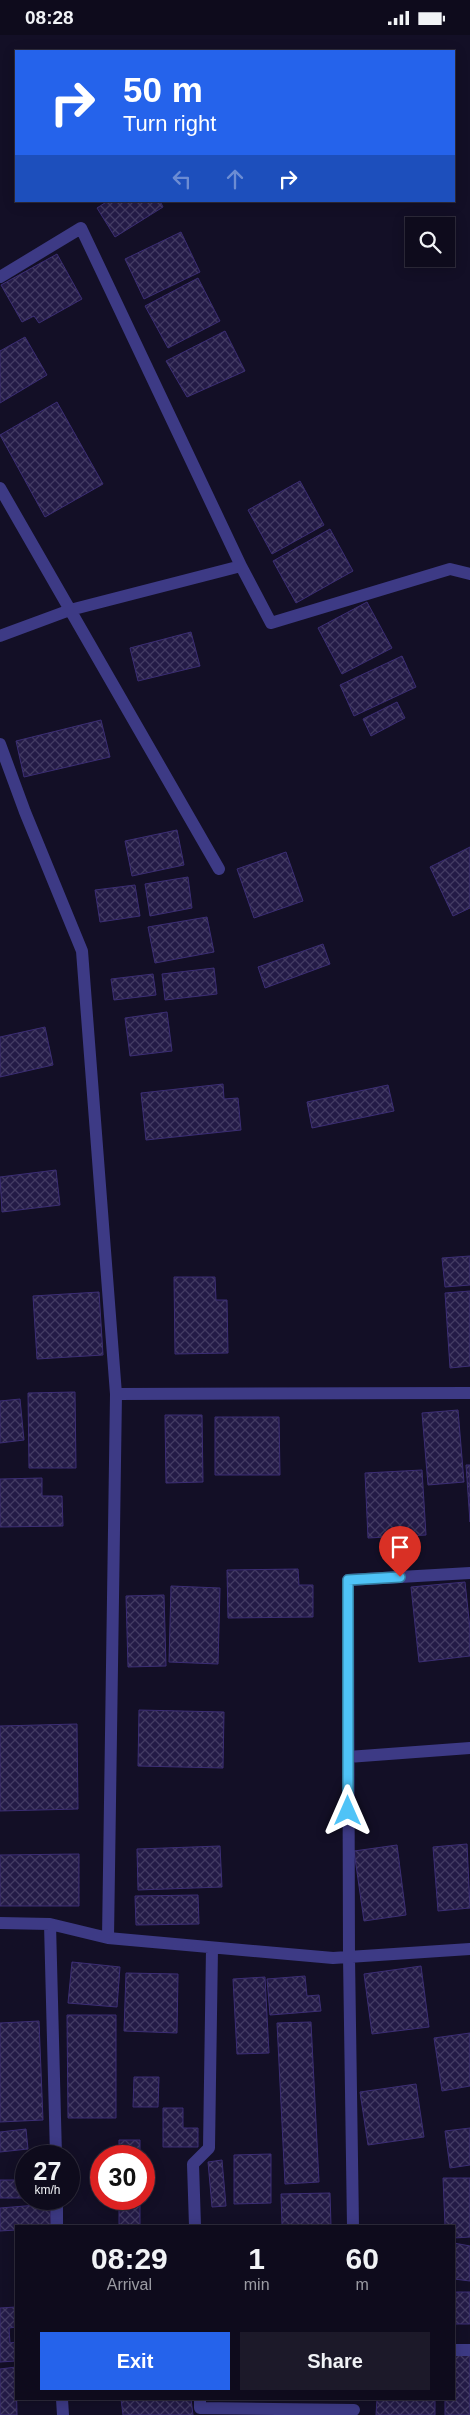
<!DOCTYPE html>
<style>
body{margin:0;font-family:Arial,sans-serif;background:#1c1929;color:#f1f3f6;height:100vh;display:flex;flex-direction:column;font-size:19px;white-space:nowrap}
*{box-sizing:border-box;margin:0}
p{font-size:16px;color:#9b9ba3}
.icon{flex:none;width:28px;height:28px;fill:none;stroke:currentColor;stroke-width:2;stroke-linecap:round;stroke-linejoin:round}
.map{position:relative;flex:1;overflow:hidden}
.sheet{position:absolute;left:15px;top:2190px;width:440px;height:175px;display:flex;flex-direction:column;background:#0e0b1c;border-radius:0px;box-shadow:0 2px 12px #0003,0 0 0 1px #2e2b3b}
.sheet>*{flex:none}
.hud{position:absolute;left:15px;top:15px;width:440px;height:152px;border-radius:0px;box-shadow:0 2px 12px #0003,0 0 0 1px #2e2b3b;background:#2563eb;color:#fff;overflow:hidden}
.buttons{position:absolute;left:405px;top:182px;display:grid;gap:10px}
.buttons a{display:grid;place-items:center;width:50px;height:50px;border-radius:0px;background:#0e0b1c;box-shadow:0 2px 12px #0003,0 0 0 1px #2e2b3b;font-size:25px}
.speed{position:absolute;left:15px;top:2110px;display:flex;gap:10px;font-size:25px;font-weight:700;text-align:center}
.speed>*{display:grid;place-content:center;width:65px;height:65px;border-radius:50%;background:#0e0b1c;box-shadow:0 2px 12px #0003,0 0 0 1px #2e2b3b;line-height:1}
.speed small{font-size:12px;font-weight:400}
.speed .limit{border:8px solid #d22;background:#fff;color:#111}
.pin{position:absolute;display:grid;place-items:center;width:42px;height:42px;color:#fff;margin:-51px -21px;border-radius:50% 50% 50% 0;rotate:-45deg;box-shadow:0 0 5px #0007}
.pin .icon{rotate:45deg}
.me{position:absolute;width:55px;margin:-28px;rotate:0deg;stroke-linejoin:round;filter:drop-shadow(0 0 4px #0008)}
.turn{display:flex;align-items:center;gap:18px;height:105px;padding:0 25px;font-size:22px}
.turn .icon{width:65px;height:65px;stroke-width:2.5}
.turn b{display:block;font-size:35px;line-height:42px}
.lanes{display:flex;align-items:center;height:48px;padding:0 25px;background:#0003;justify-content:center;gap:25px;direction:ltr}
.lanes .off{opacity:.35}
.eta{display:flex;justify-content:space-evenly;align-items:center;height:85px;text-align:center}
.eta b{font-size:30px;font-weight:700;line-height:35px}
.button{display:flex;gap:10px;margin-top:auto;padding:10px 25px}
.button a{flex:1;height:58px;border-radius:0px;background:#2563eb;color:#fff;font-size:20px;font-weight:700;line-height:58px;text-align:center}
.button a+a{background:#1c1929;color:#f1f3f6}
.status{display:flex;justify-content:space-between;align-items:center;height:35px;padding:0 25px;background:#0e0b1c;direction:ltr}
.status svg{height:14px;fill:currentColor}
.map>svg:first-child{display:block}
</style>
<div class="status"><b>08:28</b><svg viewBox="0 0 49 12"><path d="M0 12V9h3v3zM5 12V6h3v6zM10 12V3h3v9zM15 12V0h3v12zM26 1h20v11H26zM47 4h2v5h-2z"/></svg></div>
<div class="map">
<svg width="470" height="2380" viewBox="0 0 470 2380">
<defs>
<pattern id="building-cross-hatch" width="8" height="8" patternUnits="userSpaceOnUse" patternTransform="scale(1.25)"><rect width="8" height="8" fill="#241b47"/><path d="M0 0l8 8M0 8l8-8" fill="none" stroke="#433b63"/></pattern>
</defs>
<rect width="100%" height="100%" fill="#130f26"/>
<path fill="url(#building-cross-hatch)" stroke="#3b2d73" d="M108,166H160L163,172L115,202L97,173Z
M181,197L200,237L144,264L125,224Z
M57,219L82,264L39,288L34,281L22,287L1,250Z
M198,243L220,286L168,313L145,271Z
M225,296L245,336L187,362L166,326Z
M25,302L47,340L0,368V316Z
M57,367L103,449L45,482L0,400Z
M300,446L324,490L272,519L248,475Z
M330,494L353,536L296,568L273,526Z
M367,567L392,613L342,639L318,593Z
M191,597L200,631L138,646L130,613Z
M402,621L416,652L354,681L340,650Z
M397,667L405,683L371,701L363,684Z
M101,685L110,722L24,742L16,706Z
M177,795L184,830L132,841L125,806Z
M470,812V873L453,881L430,832Z
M286,817L303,866L254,883L237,834Z
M188,842L192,873L150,881L145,849Z
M135,850L140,881L100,887L95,855Z
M207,882L214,917L155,928L148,892Z
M323,909L330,929L265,953L258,932Z
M214,933L217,959L165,965L162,939Z
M153,939L156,960L114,965L111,944Z
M167,977L172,1016L130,1021L125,983Z
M45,992L53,1030L0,1042V1002Z
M223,1049L224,1064L238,1063L241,1095L146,1105L141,1058Z
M388,1050L394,1076L312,1093L307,1067Z
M56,1135L60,1170L2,1177L0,1142Z
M470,1221V1250L445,1252L442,1223Z
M174,1242H215L216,1265H227L228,1318L175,1319Z
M470,1256V1331L450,1333L445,1258Z
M99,1257L103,1320L37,1324L33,1261Z
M75,1357L76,1433H29L28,1358Z
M20,1364L24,1405L0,1408V1366Z
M458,1375L464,1447L428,1450L422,1378Z
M165,1380H202L203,1447L166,1448Z
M215,1382H279L280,1440H215Z
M466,1430H470V1487Z
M422,1435L426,1500L368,1503L365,1438Z
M42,1443V1461H62L63,1491L0,1492V1444Z
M298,1534L299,1550H313V1582L228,1583L227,1535Z
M465,1547L470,1594V1621L419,1627L411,1552Z
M171,1551L220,1553L218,1629L169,1627Z
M164,1560L166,1631L128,1632L126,1561Z
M139,1675L224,1677L223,1733L138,1731Z
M77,1689L78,1774L0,1776V1691Z
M467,1809L470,1873L438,1876L433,1812Z
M397,1810L406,1880L364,1886L354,1816Z
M220,1811L222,1852L138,1855L137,1814Z
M79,1819V1871H0V1820Z
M198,1860L199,1889L136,1890L135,1861Z
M72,1927L120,1932L117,1972L68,1968Z
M421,1931L429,1992L372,1999L364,1939Z
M126,1938L178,1939L177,1998L124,1996Z
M305,1941L307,1961L319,1960L321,1976L270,1980L267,1944Z
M265,1942L269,2018L237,2019L233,1944Z
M67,1980H116V2083H68Z
M39,1986L43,2085L0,2087V1988Z
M311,1987L319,2147L285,2149L277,1988Z
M470,1998V2051L442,2056L434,2003Z
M134,2042H159L158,2072H133Z
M416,2049L424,2102L368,2110L360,2057Z
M163,2073H183V2093H198V2112H163Z
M470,2093V2130L450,2133L445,2096Z
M26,2094L28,2114L0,2117V2097Z
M119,2105H140V2121H119Z
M271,2119V2168L234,2169V2120Z
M222,2125L226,2171L212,2172L208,2127Z
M443,2143H470V2202L454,2203V2191H445Z
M0,2145H26V2163H0Z
M330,2158L331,2191H282L281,2159Z
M119,2164H140V2191H119Z
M50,2169L51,2191H16V2195L0,2196V2173Z
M454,2208L470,2211V2246L454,2244Z
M454,2257H470V2289H454Z
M16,2272V2292L9,2293L10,2308L16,2307V2326L0,2327V2273Z
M454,2320H470V2380H445V2364H454Z
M16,2332L17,2380H0V2334Z
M121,2364H191L193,2380H123Z
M377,2364H435V2380H376Z"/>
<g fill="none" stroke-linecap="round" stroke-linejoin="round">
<path stroke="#3d3a85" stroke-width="12" d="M0,242L81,193L241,531
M0,453L219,834
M0,601L70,575L241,531L271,588L450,534L470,539
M0,709L25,777L82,916L116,1359
M348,1722L470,1713
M0,1888L50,1889L108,1903L333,1923L470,1914
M50,1889L56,2121
M108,1903L116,1359L470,1358
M57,2164V2191
M195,2191L193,2129L209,2113L212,1913
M353,2191L349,1922L348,1545L470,1538
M454,2315H470
M62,2364L63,2380
M200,2364V2373L354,2375"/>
</g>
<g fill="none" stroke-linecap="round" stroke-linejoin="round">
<defs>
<path id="route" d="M348,1776V1545L400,1542"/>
</defs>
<use href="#route" stroke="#337fa1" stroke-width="12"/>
<use href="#route" stroke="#4fc3f7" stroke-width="9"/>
</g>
</svg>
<div class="buttons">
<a><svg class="icon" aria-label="search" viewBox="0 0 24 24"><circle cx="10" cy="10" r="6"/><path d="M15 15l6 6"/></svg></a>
</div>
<div class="speed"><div>27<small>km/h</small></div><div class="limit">30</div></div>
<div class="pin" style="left:400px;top:1542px;background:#d93025"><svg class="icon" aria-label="arrive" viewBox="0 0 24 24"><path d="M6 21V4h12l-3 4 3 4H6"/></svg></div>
<svg class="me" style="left:348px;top:1776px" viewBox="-20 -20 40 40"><path d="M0-17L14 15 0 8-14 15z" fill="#4fc3f7" stroke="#fff" stroke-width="4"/></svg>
<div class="hud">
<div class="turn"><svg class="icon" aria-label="right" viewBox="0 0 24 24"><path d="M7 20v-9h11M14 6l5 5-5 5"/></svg><div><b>50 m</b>Turn right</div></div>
<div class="lanes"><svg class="icon off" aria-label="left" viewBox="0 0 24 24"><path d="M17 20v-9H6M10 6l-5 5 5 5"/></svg><svg class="icon off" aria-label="ahead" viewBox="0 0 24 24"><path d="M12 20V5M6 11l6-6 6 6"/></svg><svg class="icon" aria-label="right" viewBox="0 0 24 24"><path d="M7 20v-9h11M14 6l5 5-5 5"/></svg></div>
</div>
<section class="sheet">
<div class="eta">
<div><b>08:29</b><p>Arrival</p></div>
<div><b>1</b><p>min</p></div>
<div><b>60</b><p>m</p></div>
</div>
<div class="button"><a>Exit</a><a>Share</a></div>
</section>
</div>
